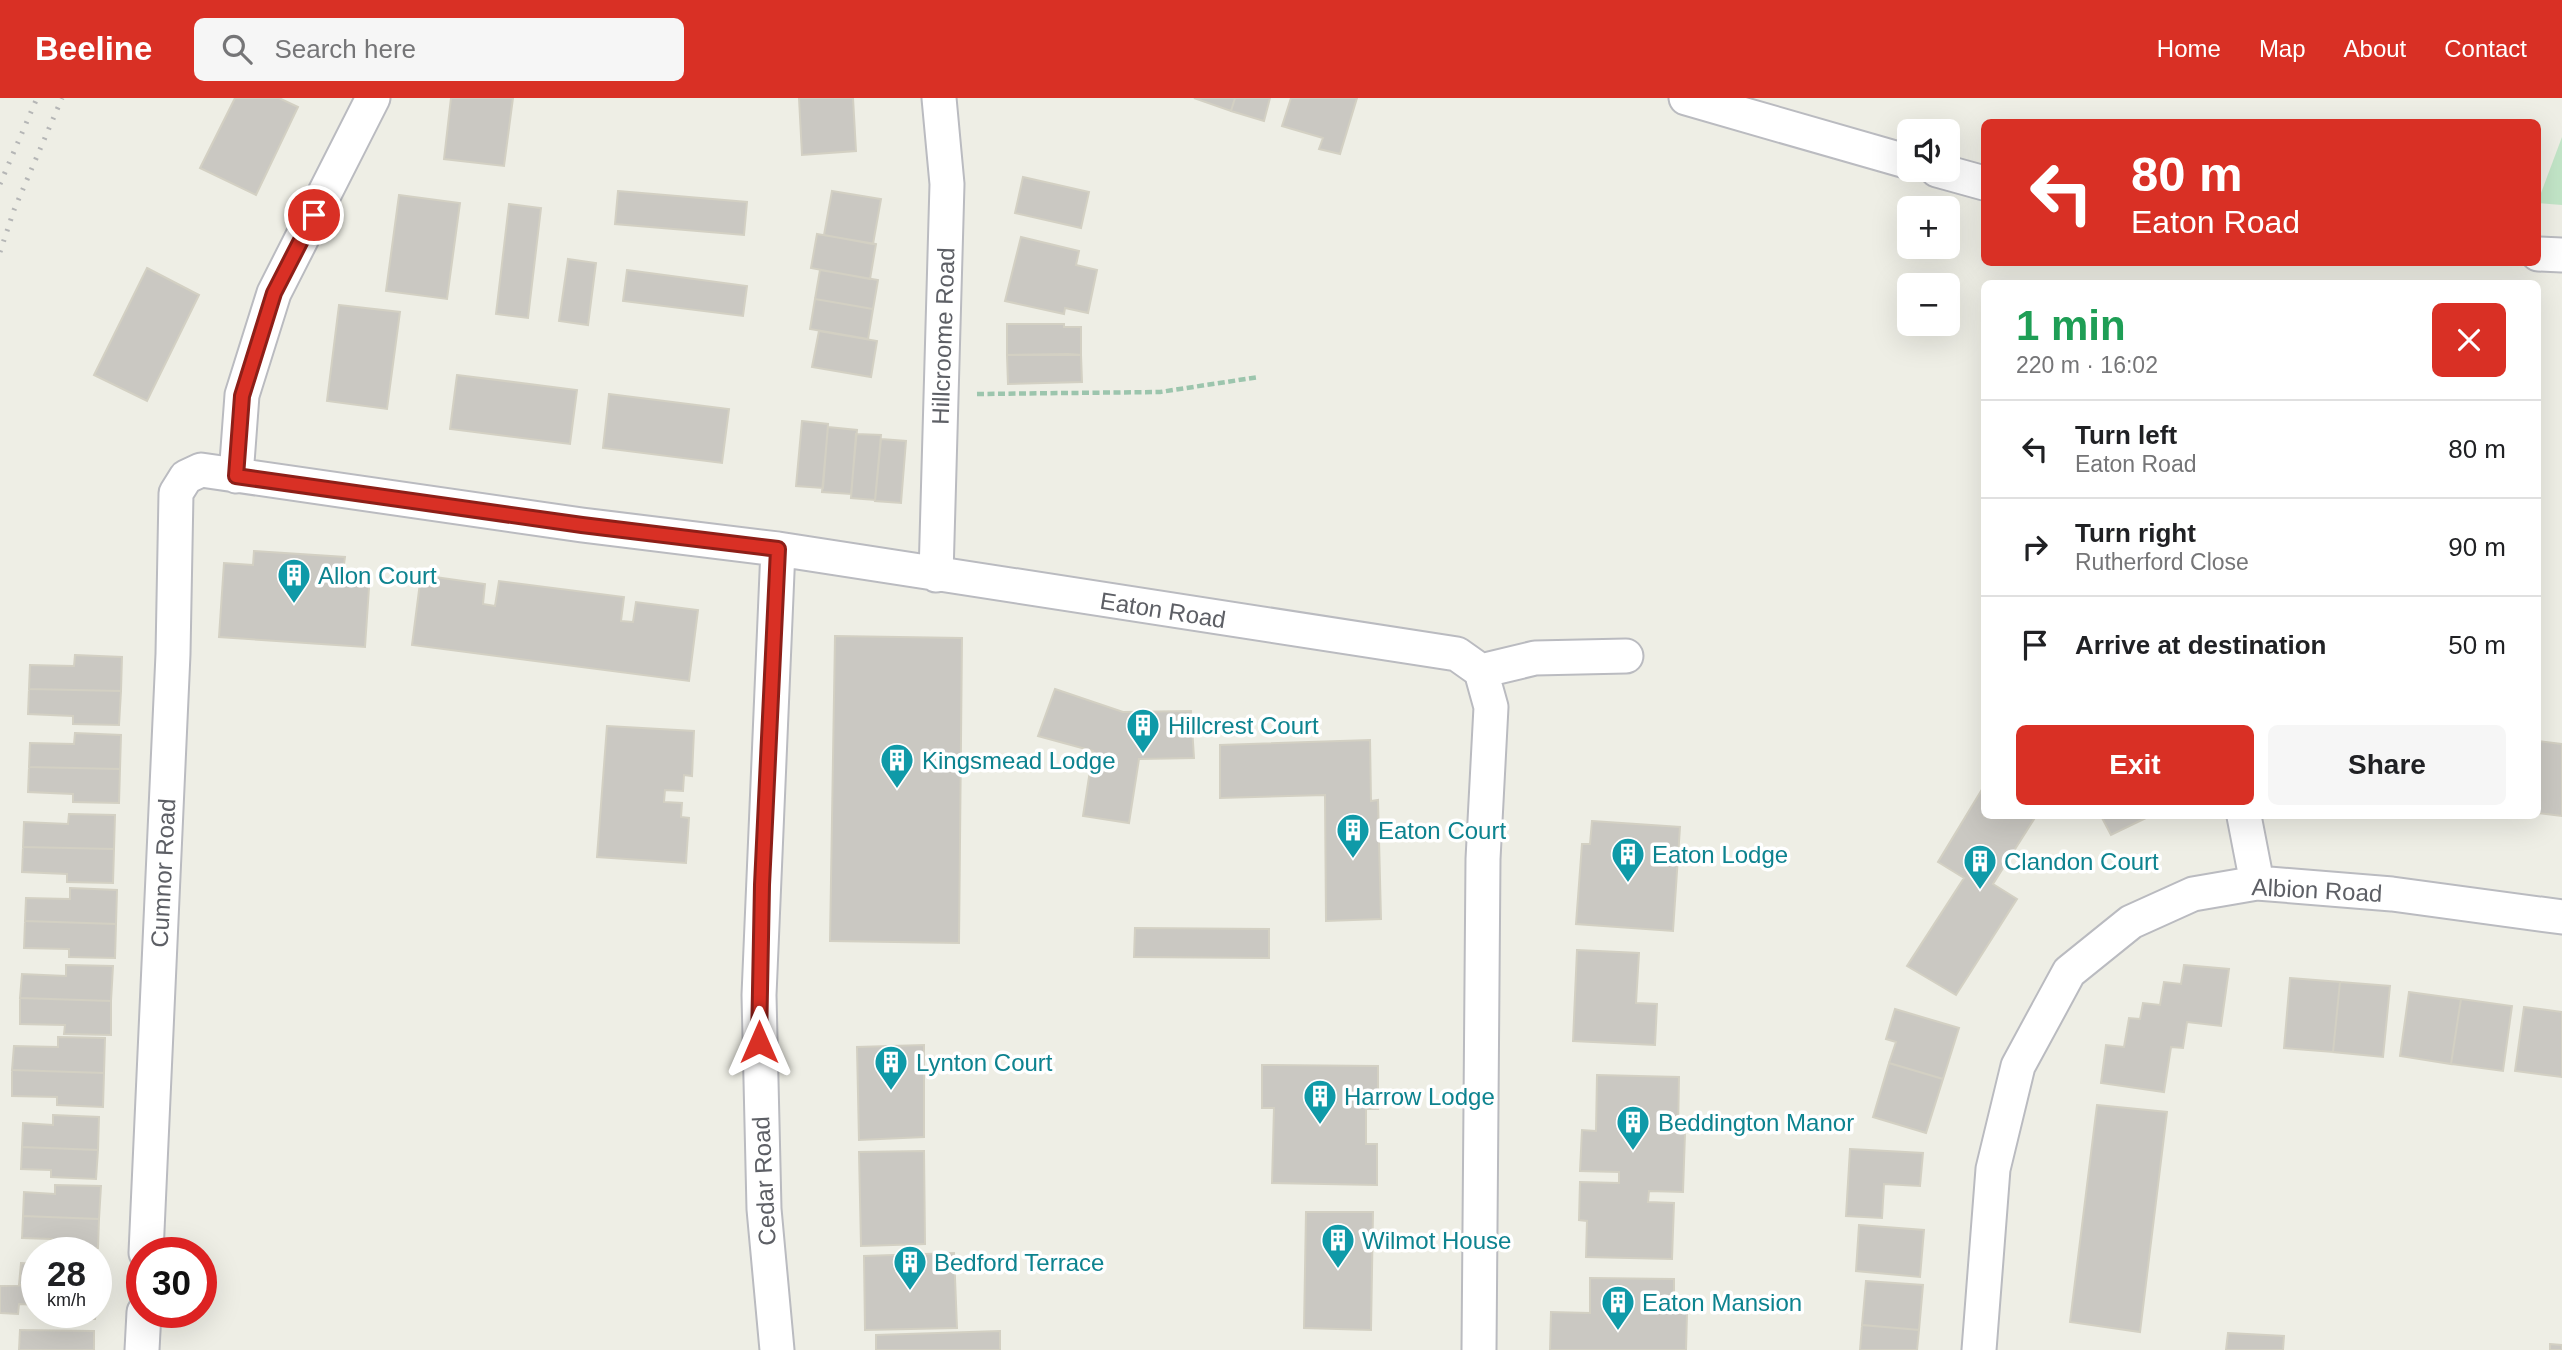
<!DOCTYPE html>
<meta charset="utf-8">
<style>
body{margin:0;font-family:Helvetica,sans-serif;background:#f6f6f6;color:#202124;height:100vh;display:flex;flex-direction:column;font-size:26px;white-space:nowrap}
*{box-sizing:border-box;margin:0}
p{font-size:23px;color:#757577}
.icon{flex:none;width:38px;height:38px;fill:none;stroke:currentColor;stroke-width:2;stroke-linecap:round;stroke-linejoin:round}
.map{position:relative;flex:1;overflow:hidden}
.panel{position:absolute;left:1981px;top:182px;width:560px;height:539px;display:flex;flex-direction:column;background:#fff;border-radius:10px;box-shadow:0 7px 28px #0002}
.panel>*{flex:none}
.guide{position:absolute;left:1981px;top:21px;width:560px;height:147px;border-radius:10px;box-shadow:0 7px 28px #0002;background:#d93025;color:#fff;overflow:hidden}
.controls{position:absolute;left:1897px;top:21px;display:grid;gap:14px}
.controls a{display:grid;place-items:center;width:63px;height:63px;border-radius:10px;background:#fff;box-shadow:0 7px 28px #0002;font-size:35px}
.speed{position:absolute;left:21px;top:1139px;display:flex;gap:14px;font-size:35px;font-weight:700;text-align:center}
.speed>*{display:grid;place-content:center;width:91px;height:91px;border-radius:50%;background:#fff;box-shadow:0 7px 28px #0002;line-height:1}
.speed small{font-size:18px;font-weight:400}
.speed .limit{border:10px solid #d22;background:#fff;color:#111}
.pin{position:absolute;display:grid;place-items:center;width:60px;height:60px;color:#fff;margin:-30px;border:4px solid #fff;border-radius:50%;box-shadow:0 2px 7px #0007}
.me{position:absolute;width:77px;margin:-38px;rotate:0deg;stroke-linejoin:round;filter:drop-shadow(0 0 5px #0008)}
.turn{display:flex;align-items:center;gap:24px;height:147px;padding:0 35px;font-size:32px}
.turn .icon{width:91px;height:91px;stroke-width:2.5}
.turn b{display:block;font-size:49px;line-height:60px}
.round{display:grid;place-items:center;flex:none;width:74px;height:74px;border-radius:10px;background:#f6f6f6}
.headline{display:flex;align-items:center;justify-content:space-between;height:119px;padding:0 35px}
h1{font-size:42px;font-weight:700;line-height:52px;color:#1e9e55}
.primary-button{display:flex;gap:14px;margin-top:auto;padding:14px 35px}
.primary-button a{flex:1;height:80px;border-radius:10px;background:#d93025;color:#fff;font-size:28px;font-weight:700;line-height:80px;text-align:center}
.primary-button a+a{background:#f6f6f6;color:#202124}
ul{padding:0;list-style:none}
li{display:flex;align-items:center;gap:21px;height:98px;padding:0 35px;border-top:2px solid #e0e0e0}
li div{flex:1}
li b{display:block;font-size:26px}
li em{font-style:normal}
header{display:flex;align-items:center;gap:42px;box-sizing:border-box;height:98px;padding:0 35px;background:#d93025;color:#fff}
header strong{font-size:33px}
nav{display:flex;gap:38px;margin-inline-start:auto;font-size:24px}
.search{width:490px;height:63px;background:#f6f6f6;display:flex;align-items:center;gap:18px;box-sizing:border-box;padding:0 24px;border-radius:10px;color:#757577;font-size:26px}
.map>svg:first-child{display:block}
</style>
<header>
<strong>Beeline</strong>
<div class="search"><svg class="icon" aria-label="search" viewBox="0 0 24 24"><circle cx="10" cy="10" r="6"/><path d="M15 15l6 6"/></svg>Search here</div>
<nav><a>Home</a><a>Map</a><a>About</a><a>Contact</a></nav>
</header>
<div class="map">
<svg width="2562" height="1252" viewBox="0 0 2562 1252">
<rect width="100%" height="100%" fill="#eeeee5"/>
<path fill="#c2e5c7" d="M2562,39V107L2538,105V103Z"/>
<path fill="#cac8c2" stroke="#d3d0c3" stroke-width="2" d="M235,0H279L298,9L256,97L200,70Z
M451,0H513L504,68L444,61Z
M799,0H853L856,53L802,57Z
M1194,0H1235L1231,13Z
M1235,0H1270L1264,23L1231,13Z
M1291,0H1357L1340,56L1319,51L1323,40L1282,28Z
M1023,79L1089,94L1081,130L1015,115Z
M618,93L747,104L744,137L615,126Z
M832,93L881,101L873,146L824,137Z
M399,97L460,105L447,201L386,193Z
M509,106L541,110L528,220L496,216Z
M817,136L876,146L870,181L811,170Z
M1021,139L1079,153L1076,167L1097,172L1088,215L1065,210L1064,216L1005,203Z
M568,161L596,165L588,227L559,223Z
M147,170L199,197L147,303L94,277Z
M627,172L747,188L743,218L623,203Z
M820,172L878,182L873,211L815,201Z
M815,201L873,211L868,241L810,231Z
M339,207L400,214L387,311L327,303Z
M1007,226H1064V229H1081V257H1007Z
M819,233L877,243L871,279L812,269Z
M1068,256L1081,257L1082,284L1008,286L1007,257Z
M457,277L577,292L570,346L450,331Z
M609,296L729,311L722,365L603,350Z
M802,323L828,326L823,390L796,388Z
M828,329L857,332L851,396L822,394Z
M856,336L881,337L875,402L851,400Z
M881,341L906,343L901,405L875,403Z
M254,453L345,459L343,473L370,475L365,549L219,539L224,465L253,467Z
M421,477L485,486L483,506L495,508L499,483L624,499L621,523L633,524L636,504L698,512L689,583L412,547Z
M835,538L962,540L959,845L830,843Z
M75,557L122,559L121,593L29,591L30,567L74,568Z
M29,591L121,593L119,627L73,626V618L28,616Z
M1055,591L1123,614L1191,613L1194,660L1139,661L1129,725L1083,718L1093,653L1038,638Z
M607,628L694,633L692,678L684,677L683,693L665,692L664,704L682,705L681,719L689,720L686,765L597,759Z
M75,635L121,637L120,671L29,669L30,645L74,646Z
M1370,642L1371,703L1378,702L1381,821L1326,823L1325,697L1220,700V647Z
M2538,643L2562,646V718L2538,715Z
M29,669L120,671L119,705L73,704V696L28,694Z
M1984,688V718H2036L1993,786L2017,801L1956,897L1907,868L1964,780L1938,764Z
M69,716L115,717L114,751L23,749L24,724L68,726Z
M2101,718H2150L2111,737Z
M1592,723L1680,729L1673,833L1576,826L1582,746H1590Z
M23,749L114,751L113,785L67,784V776L22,774Z
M70,790L117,792L116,826L25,823L26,800L70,801Z
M25,823L116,826L115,860L69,859V851L24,850Z
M1135,830L1269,831V860L1134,859Z
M1577,852L1639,855L1636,905L1657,906L1655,947L1573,943Z
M66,867L113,868L111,903L20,900L22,876L66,878Z
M2184,867L2229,871L2221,928L2187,924L2183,950L2171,949L2164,994L2101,985L2106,947L2124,949L2129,920L2140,921L2143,905L2160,907L2164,884L2181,886Z
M2290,880L2340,884L2333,954L2284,950Z
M2340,884L2390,888L2383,959L2333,954Z
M2409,894L2461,901L2451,966L2400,958Z
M20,900L111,903V937L64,936L65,927L20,926Z
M2461,901L2512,908L2503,973L2451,966Z
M2524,909L2562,914V979L2515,973Z
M1895,911L1959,930L1943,981L1889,965L1896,944L1886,941Z
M58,939L105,940L104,975L12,972L14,948L58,949Z
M924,947V1039L859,1042L857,949Z
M1889,965L1943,981L1926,1035L1873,1019Z
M1262,967L1378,968V1011H1366V1046H1377V1087L1272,1085L1274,1010H1262Z
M12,972L104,975L103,1009L57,1007V999L12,998Z
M1597,977L1679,979L1678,1035H1685L1683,1094L1649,1093L1648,1104L1674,1105L1672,1161L1586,1159L1587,1123L1579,1122L1580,1084L1619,1085V1074L1580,1073L1582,1032L1596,1033Z
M2097,1007L2167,1014L2140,1234L2070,1224Z
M53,1017L99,1019L98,1052L22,1049L23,1025L53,1027Z
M22,1049L98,1052L96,1081L51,1079V1072L21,1071Z
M1850,1051L1923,1055L1920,1088L1884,1086L1882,1120L1846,1118Z
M924,1053L925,1146L861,1148L859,1054Z
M55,1087L101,1088L99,1121L23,1118L24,1094L55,1096Z
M1306,1114H1373L1371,1232L1304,1230Z
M23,1118L99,1121L98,1150L52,1148V1141L22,1140Z
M1859,1127L1924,1132L1920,1179L1856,1173Z
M954,1155L957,1230L865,1232L864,1158Z
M21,1165L37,1166V1187H19Z
M1590,1180L1674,1181V1215H1687L1686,1252H1550L1551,1214L1590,1215Z
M1866,1183L1923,1187L1919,1232L1862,1227Z
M37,1187V1207L19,1206L18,1216L0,1215V1188Z
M50,1214H96L95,1221L50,1219Z
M1862,1227L1919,1232L1917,1252H1860Z
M20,1232L94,1233V1252H19Z
M1000,1233V1252H876V1237Z
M2228,1235L2284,1238L2283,1252H2226Z
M2550,1246L2562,1247V1252H2550Z"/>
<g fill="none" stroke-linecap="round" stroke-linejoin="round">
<defs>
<path id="minor" d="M1686,0L1909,64
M1937,72L1984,85
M2538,156L2562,157
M236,378L242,297L274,195L373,0
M936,477L947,86L939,0
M1481,573L1535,560L1626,558
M2244,718L2257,785
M146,1155L173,556L176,395L186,379L201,372L582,427L778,451L1457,556L1481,573L1491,609L1483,761L1479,1252
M142,1252L144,1214
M777,1252L764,1111L759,897L778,451
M1979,1252L1993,1071L2018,968L2069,874L2131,824L2193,796L2257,785L2392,796L2562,819"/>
</defs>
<use href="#minor" stroke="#babbc0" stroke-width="37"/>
<path stroke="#9cc5ad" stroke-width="4.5" stroke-dasharray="7 3.5" stroke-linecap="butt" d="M977,296L1160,294L1259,279"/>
<use href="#minor" stroke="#fff" stroke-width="33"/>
<path stroke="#b5b6b6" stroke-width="5" stroke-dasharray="2 9" stroke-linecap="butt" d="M0,86L37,0
M0,154L14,112L62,0"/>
</g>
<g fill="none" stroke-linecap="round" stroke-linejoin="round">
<defs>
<path id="route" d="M314,117L274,195L242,298L236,378L582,427L778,451L762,787L759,944"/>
</defs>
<use href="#route" stroke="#8d1f18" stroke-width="18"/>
<use href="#route" stroke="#d93025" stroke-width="12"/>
</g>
<defs>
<symbol id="building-pin" viewBox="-11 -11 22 30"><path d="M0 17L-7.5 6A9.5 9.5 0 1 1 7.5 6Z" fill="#0f9aa8" stroke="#fff"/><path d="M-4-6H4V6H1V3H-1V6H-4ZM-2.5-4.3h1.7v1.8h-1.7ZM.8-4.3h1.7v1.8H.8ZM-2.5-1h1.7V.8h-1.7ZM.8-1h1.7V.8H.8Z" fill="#fff"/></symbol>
</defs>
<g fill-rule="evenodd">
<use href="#building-pin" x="275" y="458" width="38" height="52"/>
<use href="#building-pin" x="1124" y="608" width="38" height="52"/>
<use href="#building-pin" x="878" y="643" width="38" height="52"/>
<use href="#building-pin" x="1334" y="713" width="38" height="52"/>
<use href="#building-pin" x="1609" y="737" width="38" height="52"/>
<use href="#building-pin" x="1961" y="744" width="38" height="52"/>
<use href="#building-pin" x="872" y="945" width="38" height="52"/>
<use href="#building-pin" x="1301" y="979" width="38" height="52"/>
<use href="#building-pin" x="1614" y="1005" width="38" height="52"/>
<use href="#building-pin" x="1319" y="1123" width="38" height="52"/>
<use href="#building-pin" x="891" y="1145" width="38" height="52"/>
<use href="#building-pin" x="1599" y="1185" width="38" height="52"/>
</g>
<g text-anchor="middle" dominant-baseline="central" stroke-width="7" stroke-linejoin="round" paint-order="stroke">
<g font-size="24" fill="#5d5f65" stroke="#fff">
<text transform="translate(943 238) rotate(-88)">Hillcroome Road</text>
<text transform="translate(1163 512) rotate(9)">Eaton Road</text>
<text transform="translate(163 775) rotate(-87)">Cumnor Road</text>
<text transform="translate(2317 792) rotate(3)">Albion Road</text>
<text transform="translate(764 1083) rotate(-93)">Cedar Road</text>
</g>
<g font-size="24" fill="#0d838f" stroke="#fff" text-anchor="start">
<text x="318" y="477">Allon Court</text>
<text x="1168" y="627">Hillcrest Court</text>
<text x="922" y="662">Kingsmead Lodge</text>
<text x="1378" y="732">Eaton Court</text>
<text x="1652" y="756">Eaton Lodge</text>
<text x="2004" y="763">Clandon Court</text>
<text x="916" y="964">Lynton Court</text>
<text x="1344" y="998">Harrow Lodge</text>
<text x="1658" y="1024">Beddington Manor</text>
<text x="1362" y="1142">Wilmot House</text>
<text x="934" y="1164">Bedford Terrace</text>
<text x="1642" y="1204">Eaton Mansion</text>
</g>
</g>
</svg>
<div class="controls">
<a><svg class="icon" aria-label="sound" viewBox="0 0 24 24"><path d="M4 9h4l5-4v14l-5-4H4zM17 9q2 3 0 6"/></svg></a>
<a>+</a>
<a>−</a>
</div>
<div class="speed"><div>28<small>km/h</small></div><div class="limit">30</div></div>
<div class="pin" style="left:314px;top:117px;background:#d93025"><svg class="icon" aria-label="arrive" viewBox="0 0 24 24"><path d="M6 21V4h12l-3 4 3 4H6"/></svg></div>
<svg class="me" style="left:759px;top:944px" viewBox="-20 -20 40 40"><path d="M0-17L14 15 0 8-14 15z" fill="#d93025" stroke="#fff" stroke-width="4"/></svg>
<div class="guide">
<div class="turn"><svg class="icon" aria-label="left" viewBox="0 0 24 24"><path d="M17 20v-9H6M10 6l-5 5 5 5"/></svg><div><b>80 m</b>Eaton Road</div></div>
</div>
<section class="panel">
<div class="headline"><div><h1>1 min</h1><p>220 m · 16:02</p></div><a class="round" style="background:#d93025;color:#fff"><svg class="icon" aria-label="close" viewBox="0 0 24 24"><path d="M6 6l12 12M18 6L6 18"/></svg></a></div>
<ul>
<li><svg class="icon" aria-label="left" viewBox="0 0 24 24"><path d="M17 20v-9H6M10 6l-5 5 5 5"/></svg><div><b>Turn left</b><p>Eaton Road</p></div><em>80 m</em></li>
<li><svg class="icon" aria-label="right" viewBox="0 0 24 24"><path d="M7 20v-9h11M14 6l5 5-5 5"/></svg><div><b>Turn right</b><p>Rutherford Close</p></div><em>90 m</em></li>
<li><svg class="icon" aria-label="arrive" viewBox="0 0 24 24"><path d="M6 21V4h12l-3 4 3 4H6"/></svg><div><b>Arrive at destination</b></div><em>50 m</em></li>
</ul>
<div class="primary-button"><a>Exit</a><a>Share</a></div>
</section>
</div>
